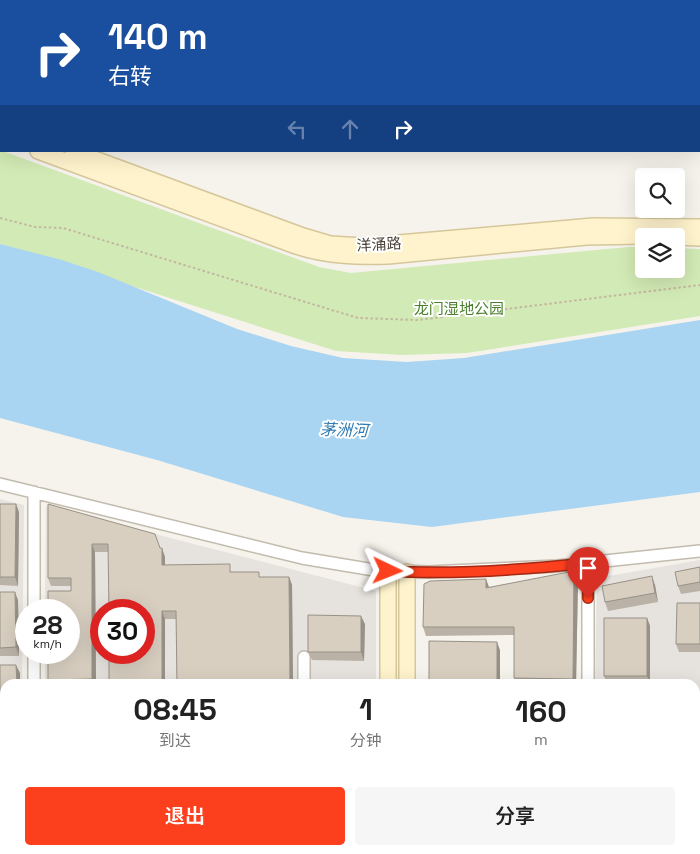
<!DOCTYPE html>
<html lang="zh">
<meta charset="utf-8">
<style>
body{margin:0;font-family:"Space Grotesk","Noto Sans SC",sans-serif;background:#f6f6f6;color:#222;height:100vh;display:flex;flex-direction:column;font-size:19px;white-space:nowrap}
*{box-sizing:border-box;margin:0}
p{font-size:16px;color:#767676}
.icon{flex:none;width:28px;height:28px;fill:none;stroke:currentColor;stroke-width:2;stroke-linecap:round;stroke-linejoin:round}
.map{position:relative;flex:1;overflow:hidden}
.sheet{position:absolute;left:0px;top:679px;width:700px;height:176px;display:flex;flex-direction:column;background:#fff;border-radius:15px 15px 0 0;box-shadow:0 5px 20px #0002}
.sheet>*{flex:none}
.banner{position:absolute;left:0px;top:0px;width:700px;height:152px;box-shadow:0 5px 20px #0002;background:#1a4fa0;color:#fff;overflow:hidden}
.fabs{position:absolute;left:635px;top:168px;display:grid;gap:10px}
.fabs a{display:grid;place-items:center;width:50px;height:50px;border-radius:5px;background:#fff;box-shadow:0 5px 20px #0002;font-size:25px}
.speed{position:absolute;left:15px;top:599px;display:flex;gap:10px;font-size:25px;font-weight:700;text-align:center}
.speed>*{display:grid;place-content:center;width:65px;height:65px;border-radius:50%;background:#fff;box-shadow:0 5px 20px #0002;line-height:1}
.speed small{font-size:12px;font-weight:400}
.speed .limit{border:8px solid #d22;background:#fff;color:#111}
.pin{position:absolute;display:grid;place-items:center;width:42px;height:42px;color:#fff;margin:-51px -21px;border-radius:50% 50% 50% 0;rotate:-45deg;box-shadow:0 0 5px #0007}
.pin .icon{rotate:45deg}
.me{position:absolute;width:55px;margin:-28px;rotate:92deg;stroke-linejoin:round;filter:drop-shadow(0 0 4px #0008)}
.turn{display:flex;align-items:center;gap:18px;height:105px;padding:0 25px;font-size:22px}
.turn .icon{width:65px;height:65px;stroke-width:2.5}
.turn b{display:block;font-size:35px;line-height:42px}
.lanes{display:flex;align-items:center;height:48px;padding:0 25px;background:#0003;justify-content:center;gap:25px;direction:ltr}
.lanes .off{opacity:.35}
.eta{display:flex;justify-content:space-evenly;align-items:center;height:85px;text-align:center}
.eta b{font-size:30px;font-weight:600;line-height:35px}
.action{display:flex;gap:10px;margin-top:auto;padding:10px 25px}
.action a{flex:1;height:58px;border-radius:5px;background:#fc3f1d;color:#fff;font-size:20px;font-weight:600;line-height:58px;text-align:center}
.action a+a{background:#f6f6f6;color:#222}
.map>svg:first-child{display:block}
</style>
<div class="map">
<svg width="700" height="854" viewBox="0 0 700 854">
<rect width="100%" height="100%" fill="#f6f3ec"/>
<path fill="#e6e2dd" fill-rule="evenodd" d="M0,499L24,505L22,684H5V775L0,774Z
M46,506L376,591V684H45V653L69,652V610H45ZM101,610H144V652H101Z
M700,560V845H695V684H595L597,578Z
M0,817L5,818V850H21V854H0Z
M53,850H198L228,854H53Z"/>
<path fill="#d2eab5" d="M0,150L319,267L351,273L628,247H644V269H676V248L700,249V316L467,353L402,355L336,351L0,244Z"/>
<path fill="#a9d4f2" d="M0,244L62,260L98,272L237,329L291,346L343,358L407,362L464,358L700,320V492L432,527L343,517L157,460L0,418Z"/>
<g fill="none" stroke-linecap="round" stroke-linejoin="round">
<defs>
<path id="street" d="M0,484L302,558L374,570L429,572L557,566L700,551
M34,492V610
M34,652V684
M304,684V657
M588,684V563
M695,707H700
M0,783L5,784
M587,850V854
M616,850L652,854
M33,854V850"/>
<path id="secondary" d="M0,130L1,131
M38,151L296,246C326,256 356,257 388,256L586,237L644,236
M73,151L303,236L330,244L364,246L593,226L700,227
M676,237L700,238
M388,571V684
M407,572V684
M388,850V854
M407,850V854"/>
</defs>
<use href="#street" stroke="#c2bbae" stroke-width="14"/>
<use href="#secondary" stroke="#d6c79b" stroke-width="18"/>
<path stroke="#c4b79f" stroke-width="2" stroke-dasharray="2.5 2.5" stroke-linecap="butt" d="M0,218L35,227L63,228L358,318L418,320L700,285"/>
<use href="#street" stroke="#fff" stroke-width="11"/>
<use href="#secondary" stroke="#fff3cd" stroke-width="15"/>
</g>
<path fill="#bab2a6" d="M0,504L19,512L18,586L0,585Z
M48,504L160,548L165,557V565L233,572L261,577H289L292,585L293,684H177L176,619H165L108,552H95L96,684H49L48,680L71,591V586H51L48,578Z
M700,567V591L681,594L678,586Z
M578,580L576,684H516L514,678V635L426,636L423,627L489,587Z
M655,585L658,602L608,611L605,602Z
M0,592L18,600L19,656H0Z
M700,603V652H679L676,644Z
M647,618L650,626V684H607L604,676Z
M365,624L364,661L312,660L308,652Z
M500,650V684H429V682Z
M0,665L20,673V684H5V729H0Z
M695,719H700V771H695Z
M0,741L5,742V764L0,763Z
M695,817L700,818V846L698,845L696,841H695Z
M0,826H5V849L0,848Z"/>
<path fill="#979187" d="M16,504L19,512L18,586L15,577Z
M92,544L95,552L96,684H94L92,679Z
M162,548L165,557V573L162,565Z
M574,571L578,580L576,684H575L573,679Z
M652,576L655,585L658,602L655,593Z
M289,577L292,585L293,684H290Z
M486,579L489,587L486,588Z
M15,592L18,600L19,656L16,647Z
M162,611L165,619V684H162Z
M361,616L365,624L364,661L361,652Z
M647,618L650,626V684L647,676Z
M497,642L500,650V684H498L497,682Z
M16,665L20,673V684H17Z
M5,742V760L3,756Z"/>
<path fill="#d8cfc1" stroke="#979187" d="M0,504H16L15,577H0Z
M48,504L155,534L160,548H162V565L230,564V572H259V577H289L290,684H177L176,611H162V684H109V652H144V610H109L108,544H92V679L48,680V652H69V610H48V591H71V578H48Z
M700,567V582L678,586L675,572Z
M574,571L573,679L514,678V627H423L424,584L430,581L486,579V588Z
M652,576L655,593L605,602L602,586Z
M0,592H15L16,647L0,648Z
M677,603H700V644H676Z
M308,615L361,616V652H308Z
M604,618H647V676H604Z
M429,641L497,642V682H429Z
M0,665H16L17,684H5V721H0Z
M695,719H700V762H695Z
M0,741H5L3,756L0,755Z
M695,817L700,818V838L695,837Z
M0,826H5V840H0Z
M64,850H144L176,854H64Z"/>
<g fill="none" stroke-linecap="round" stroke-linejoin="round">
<defs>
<path id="route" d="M388,571C454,575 522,570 588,563V598"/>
</defs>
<use href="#route" stroke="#a42913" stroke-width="12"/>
<use href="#route" stroke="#fc3f1d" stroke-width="9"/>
</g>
<g text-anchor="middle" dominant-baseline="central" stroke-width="4" stroke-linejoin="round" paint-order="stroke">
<g font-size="15" fill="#4b4439" stroke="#fff">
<text transform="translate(379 244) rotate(-3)">洋涌路</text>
</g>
<g font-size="15" fill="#4a7f2a" stroke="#fff">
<text x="459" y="308">龙门湿地公园</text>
</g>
<g font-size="16" font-style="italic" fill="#2e7ab2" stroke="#fff">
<text transform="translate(344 430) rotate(2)">茅洲河</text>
</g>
</g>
</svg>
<div class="fabs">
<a><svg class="icon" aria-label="search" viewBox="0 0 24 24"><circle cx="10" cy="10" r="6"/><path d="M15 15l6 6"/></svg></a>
<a><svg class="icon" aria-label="layers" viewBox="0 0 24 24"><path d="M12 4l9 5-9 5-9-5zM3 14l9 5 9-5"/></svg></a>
</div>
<div class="speed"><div>28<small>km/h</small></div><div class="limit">30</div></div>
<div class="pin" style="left:588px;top:598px;background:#d93025"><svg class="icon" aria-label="arrive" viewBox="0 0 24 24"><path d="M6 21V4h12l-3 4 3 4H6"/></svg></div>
<svg class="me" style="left:388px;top:571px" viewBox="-20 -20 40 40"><path d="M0-17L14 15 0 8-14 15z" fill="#fc3f1d" stroke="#fff" stroke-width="4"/></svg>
<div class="banner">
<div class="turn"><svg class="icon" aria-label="right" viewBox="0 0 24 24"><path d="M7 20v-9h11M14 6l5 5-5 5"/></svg><div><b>140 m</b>右转</div></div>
<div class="lanes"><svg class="icon off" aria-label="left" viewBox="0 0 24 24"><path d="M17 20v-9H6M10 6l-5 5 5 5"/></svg><svg class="icon off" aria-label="ahead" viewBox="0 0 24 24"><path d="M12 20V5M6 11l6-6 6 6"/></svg><svg class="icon" aria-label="right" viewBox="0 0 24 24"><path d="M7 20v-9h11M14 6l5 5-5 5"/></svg></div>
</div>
<section class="sheet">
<div class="eta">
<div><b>08:45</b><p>到达</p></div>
<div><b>1</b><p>分钟</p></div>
<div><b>160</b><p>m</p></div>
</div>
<div class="action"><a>退出</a><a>分享</a></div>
</section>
</div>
